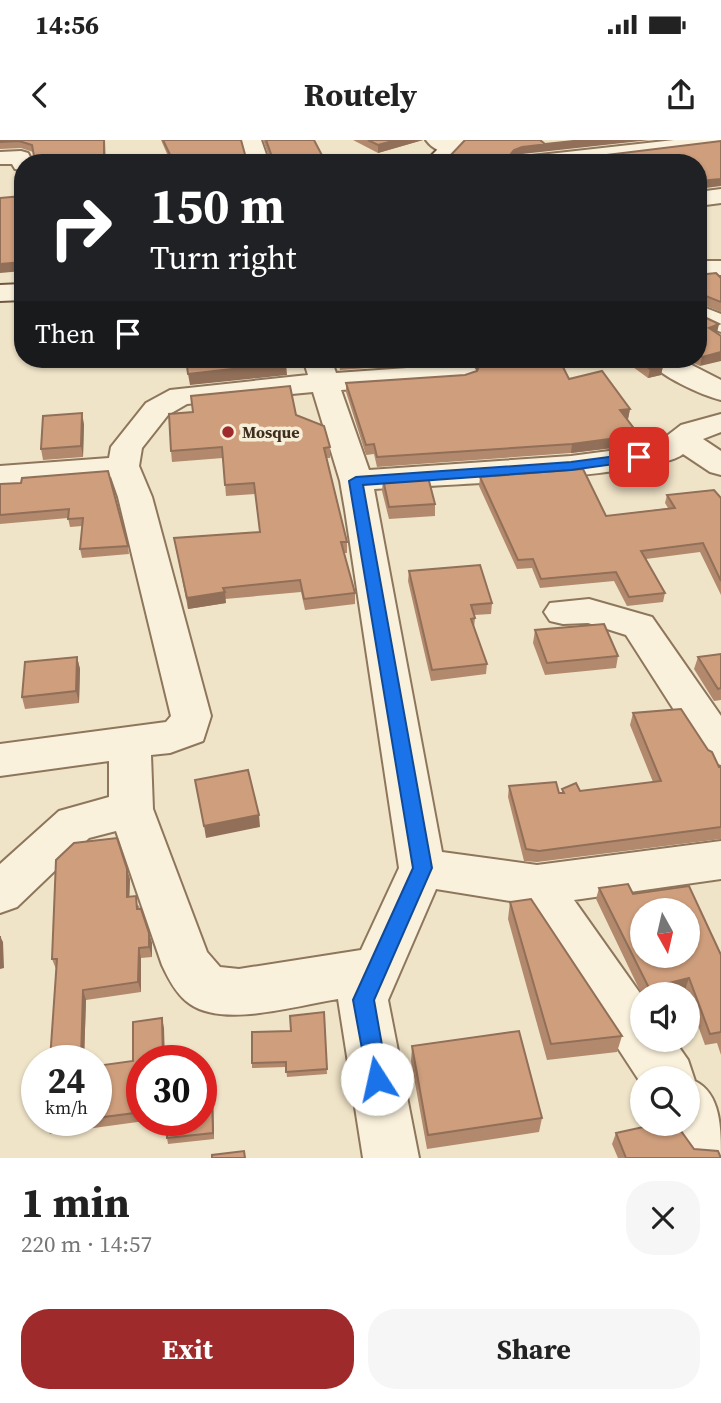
<!DOCTYPE html>
<meta charset="utf-8">
<style>
body{margin:0;font-family:"Source Serif 4",serif;background:#f6f6f6;color:#222;height:100vh;display:flex;flex-direction:column;font-size:26px;white-space:nowrap}
*{box-sizing:border-box;margin:0}
p{font-size:23px;color:#767676}
.icon{flex:none;width:38px;height:38px;fill:none;stroke:currentColor;stroke-width:2;stroke-linecap:round;stroke-linejoin:round}
.map{position:relative;height:1018px;overflow:hidden}
.details{display:flex;flex-direction:column;background:#fff;flex:1}
.details>*{flex:none}
.banner{position:absolute;left:14px;top:14px;width:693px;height:214px;border-radius:28px;box-shadow:0 2px 5px #0004;background:#202124;color:#fff;overflow:hidden}
.needle{width:46px;rotate:172deg}
.controls{position:absolute;left:630px;top:758px;display:grid;gap:14px}
.controls a{display:grid;place-items:center;width:70px;height:70px;border-radius:50%;background:#fff;box-shadow:0 2px 5px #0004;font-size:35px}
.speed{position:absolute;left:21px;top:905px;display:flex;gap:14px;font-size:35px;font-weight:700;text-align:center}
.speed>*{display:grid;place-content:center;width:91px;height:91px;border-radius:50%;background:#fff;box-shadow:0 2px 5px #0004;line-height:1}
.speed small{font-size:18px;font-weight:400}
.speed .limit{border:10px solid #d22;background:#fff;color:#111}
.pin{position:absolute;display:grid;place-items:center;width:60px;height:60px;color:#fff;margin:-30px;border-radius:14px;box-shadow:0 4px 10px #0006}
.me{position:absolute;width:77px;margin:-38px;rotate:350deg;stroke-linejoin:round;filter:drop-shadow(0 0 5px #0008)}
.turn{display:flex;align-items:center;gap:24px;height:147px;padding:0 21px;font-size:32px}
.turn .icon{width:91px;height:91px;stroke-width:2.5}
.turn b{display:block;font-size:49px;line-height:60px}
.then{display:flex;align-items:center;height:66px;padding:0 21px;background:#0003;gap:14px;font-size:26px}
.round{display:grid;place-items:center;flex:none;width:74px;height:74px;border-radius:28px;background:#f6f6f6}
.summary{display:flex;align-items:center;justify-content:space-between;height:119px;padding:0 21px}
h1{font-size:42px;font-weight:700;line-height:52px}
.button{display:flex;gap:14px;margin-top:auto;padding:14px 21px}
.button a{flex:1;height:80px;border-radius:28px;background:#9e2a2b;color:#fff;font-size:28px;font-weight:700;line-height:80px;text-align:center}
.button a+a{background:#f6f6f6;color:#222}
.status{display:flex;justify-content:space-between;align-items:center;height:49px;padding:0 35px;background:#fff;direction:ltr}
.status svg{height:19px;fill:currentColor}
header{display:flex;justify-content:space-between;align-items:center;height:91px;padding:0 21px;background:#fff;font-size:32px;font-weight:700}
.map>svg:first-child{display:block}
</style>
<div class="status"><b>14:56</b><svg viewBox="0 0 49 12"><path d="M0 12V9h3v3zM5 12V6h3v6zM10 12V3h3v9zM15 12V0h3v12zM26 1h20v11H26zM47 4h2v5h-2z"/></svg></div>
<header><svg class="icon" aria-label="back" viewBox="0 0 24 24"><path d="M15 5l-7 7 7 7"/></svg>Routely<svg class="icon" aria-label="share" viewBox="0 0 24 24"><path d="M12 15V3M7 8l5-5 5 5M5 13v7h14v-7"/></svg></header>
<div class="map">
<svg width="721" height="1018" viewBox="0 0 721 1018">
<rect width="100%" height="100%" fill="#f0e4c8"/>
<g fill="none" stroke-linecap="round" stroke-linejoin="round">
<defs>
<path id="street" d="M241,0H261L269,23H247Z
M426,0H451L460,8L457,12C446,15 433,10 426,0Z
M674,0H721V7L581,23H512L515,19L522,17Z
M21,11L28,13L33,23H23V30L15,29L12,24H0V12Z
M721,49V63L698,66V52Z
M698,121H721V135H698Z
M698,165L721,174V192L698,183Z
M303,219H331L336,233L464,224L474,227L478,233L474,239L464,242L341,250L369,330L571,316L655,305L681,285L721,274V292L703,299L721,311V335L710,332L683,314C656,337 424,346 374,349L442,712L537,725L721,701V739L574,760L642,856V900H674L688,920L695,941C721,954 721,988 721,1018H691L668,984H688V938H642V945L523,763L436,749L388,860L419,1018H363L338,859C299,865 224,888 190,864C177,856 168,838 162,825L116,691L89,698L17,767L0,773V724L59,671L109,657V621L0,636V604L166,582L171,576L118,357L111,337L0,346V326L109,318L111,307L146,263L170,250L308,235ZM313,252L340,341L345,370L399,728L361,810L239,829L220,827L207,812L153,669L151,615L170,613L203,601L211,576L152,357L139,326L142,308L168,275L187,264Z
M647,219H680L721,240V260C701,255 659,236 647,219Z
M589,459L652,477L721,576V625L706,620L626,495L588,483L563,484L550,481L544,472L550,463Z"/>
<path id="secondary" d="M447,0H469L447,23H424Z
M23,144V160L0,161V145Z"/>
</defs>
<use href="#street" stroke="#8d765c" stroke-width="4"/>
<use href="#secondary" stroke="#6f573f" stroke-width="4"/>
<use href="#street" fill="#faf1dc" fill-rule="evenodd"/>
<use href="#secondary" fill="#faf1dc" fill-rule="evenodd"/>
</g>
<path fill="#b2896c" d="M0,0H105L106,23H28L34,16L33,12L21,8L0,9Z
M161,0H241L246,23H171Z
M263,0H314L326,23H259V18H269V17Z
M353,0H423L378,13Z
M698,135L721,138V172L699,163Z
M698,174L719,184L700,226L685,219H698Z
M339,219H532L533,221L569,239L630,269L628,279H627L639,295L637,305L571,313L377,327L374,314L366,315L346,252V243L465,235L477,231L478,229L475,224L464,221L340,230Z
M622,219H655L663,226L661,235L648,238Z
M296,275L330,307V318H327L347,402V413H344L355,453V464L305,470L301,452L225,459L226,463L188,469L174,398L260,392L255,354L226,356L223,318L172,322L171,311Z
M84,284L83,317L43,320L41,309Z
M480,337L606,376L668,368L665,363L667,355L721,358V455L700,412L646,419L665,453L663,462L627,466L614,441L540,448L532,428L517,429L479,346Z
M22,338L128,406L129,414L82,418L80,409L82,386L70,387L68,378L0,384V344L21,343Z
M383,339L435,364V376L389,379L382,351Z
M409,431L492,463L491,474L474,475L475,478L474,488L487,524L486,534L431,541L408,441Z
M535,490L618,516L616,528L545,535L533,503Z
M721,514V560L714,561L694,529L698,517Z
M77,517L80,529L79,563L25,569L22,557Z
M633,573L719,627H721V699L537,722L524,721L508,657L509,646L559,653H562V649L580,651L653,642L630,585Z
M130,739L129,757L139,766L152,803V817L141,818V852L86,860L84,920H50L56,829L52,819Z
M599,748L633,754L721,815V915L717,903L705,905L688,858V854H686L685,850L667,854L642,855L596,759Z
M510,762L622,896L617,912L547,920L508,779Z
M324,872L327,934L287,937L286,927L252,928V923L291,891Z
M164,888L142,920V980H152L50,994L46,985L47,980H96V926L133,921Z
M412,906L542,978L539,992L427,1009L411,921Z
M212,952L214,999L168,1004L167,998Z
M616,993L694,1009L721,1018H618L612,1004Z"/>
<path fill="#916f58" d="M396,0H423L378,13V5Z
M583,0H650L522,14L513,17L510,15L514,10L522,7Z
M721,39V46L698,49L699,41Z
M23,122V131L0,133V124Z
M719,184L717,193L709,188Z
M721,212V221L700,226L702,217Z
M286,223L287,235L190,245L188,234Z
M663,226L661,235L648,238L650,229Z
M630,269L628,279L619,280L620,270Z
M82,273L84,284L83,317L81,306Z
M639,295L637,305L571,313L572,304Z
M225,452L226,463L188,469L187,458Z
M77,517L80,529L79,563L76,551Z
M259,675L260,687L206,698L204,686Z
M127,729L130,739L129,767L127,757Z
M149,793L152,803V817L149,807Z
M0,796L3,802L4,828L0,829Z
M139,808L141,818V852L138,842Z
M689,838L685,850L667,854H647L649,848Z
M83,850L86,860L84,920H81Z
M162,878L164,888L165,920H163Z
M212,952L213,958L214,999L213,993Z"/>
<path fill="#cf9f7d" stroke="#916f58" stroke-width="2" fill-rule="evenodd" d="M0,0H104V23H28L29,18L34,16L32,5L19,1L0,2Z
M163,0H241L246,18H213L214,23H174Z
M266,0H314L326,23H262L259,18H269L271,14Z
M368,0H396L378,5Z
M465,0H540L545,4L583,0L522,7L514,10L510,15L513,18H582L721,1V39L699,41L698,44V23H442L444,18L449,17Z
M23,52V122L0,124V58L22,56Z
M716,133L721,138V162L701,154L698,156V135Z
M698,174L719,184L709,188L721,196V212L702,217L698,215Z
M186,219H285L286,223L188,234Z
M340,219H371L340,221Z
M478,219H532L533,221L559,219L569,239L602,231L630,269L620,270L639,295L572,304L377,317L374,304L366,305L346,243L465,235L477,231L481,222Z
M636,219H655L663,226L650,229Z
M290,246L296,275L324,286L330,307L324,308L347,402H341L355,453L304,459L300,440L223,448L225,452L187,458L174,398L260,392L254,343L225,345L222,307L171,311L169,274L193,272L191,256Z
M82,273L81,306L41,309L43,276Z
M583,329L606,376L675,368L667,355L714,350L721,358V441L703,403L641,411L665,453L629,457L616,432L541,439L533,419L518,420L480,337Z
M108,331L128,406L80,409L83,378L68,379L69,369L0,375V344L21,343L22,338Z
M428,337L435,364L389,367L383,339Z
M480,425L492,463L471,465L475,478L471,479L487,524L432,530L409,431Z
M604,484L618,516L547,523L535,490Z
M721,514V548L718,549L698,517Z
M77,517L76,551L22,557L25,522Z
M681,569L708,610L712,612L719,627H721V687L539,711L526,709L509,646L556,642L559,653H564L562,649L576,643L580,651L661,641L633,573Z
M248,630L259,675L204,686L195,640Z
M117,698L127,729V757L136,756L137,769H141L149,793V807L139,808L138,842L83,850L81,920H50L57,819H52L56,720L74,703Z
M628,744L633,754L689,746L721,815V892L710,894L689,838L649,848L599,748ZM642,770H688V816H642Z
M531,759L622,896L551,904L510,762Z
M0,796L1,822H0Z
M324,872L327,929L286,932V922L252,923V892L291,891L290,876Z
M162,878L163,920H142V972L96,978V926L133,921V882Z
M519,891L542,978L428,995L412,906Z
M212,952L213,993L167,998V980H201V954Z
M47,980H85L46,985Z
M657,984H676L694,1009L718,1011L721,1018H626L616,993Z
M244,1011L245,1018H212V1015Z"/>
<path fill="#1a73e8" stroke="#114b97" stroke-width="2" d="M639,313L644,314V320L571,330L363,345L432,728L374,860L388,939L385,947L377,950L369,947L353,860L413,728L349,341L356,337L571,322Z"/>
<circle fill="#9e2a2b" stroke="#f7eed8" stroke-width="2.5" cx="228" cy="292" r="7"/>
<g text-anchor="middle" dominant-baseline="central" stroke-width="7" stroke-linejoin="round" paint-order="stroke">
<g font-size="16" font-weight="bold" fill="#3d2e20" stroke="#f7eed8" text-anchor="start">
<text x="242" y="292">Mosque</text>
</g>
</g>
</svg>
<div class="controls">
<a><svg class="needle" viewBox="-14 -14 28 28"><path d="M0-13l5 13h-10z" fill="#e53935"/><path d="M0 13l5-13h-10z" fill="#767676"/></svg></a>
<a><svg class="icon" aria-label="sound" viewBox="0 0 24 24"><path d="M4 9h4l5-4v14l-5-4H4zM17 9q2 3 0 6"/></svg></a>
<a><svg class="icon" aria-label="search" viewBox="0 0 24 24"><circle cx="10" cy="10" r="6"/><path d="M15 15l6 6"/></svg></a>
</div>
<div class="speed"><div>24<small>km/h</small></div><div class="limit">30</div></div>
<div class="pin" style="left:639px;top:317px;background:#d93025"><svg class="icon" aria-label="arrive" viewBox="0 0 24 24"><path d="M6 21V4h12l-3 4 3 4H6"/></svg></div>
<svg class="me" style="left:377px;top:939px" viewBox="-20 -20 40 40"><circle r="19" fill="#fff"/><path d="M0-13L10 11 0 6-10 11z" fill="#1a73e8"/></svg>
<div class="banner">
<div class="turn"><svg class="icon" aria-label="right" viewBox="0 0 24 24"><path d="M7 20v-9h11M14 6l5 5-5 5"/></svg><div><b>150 m</b>Turn right</div></div>
<div class="then">Then<svg class="icon" aria-label="arrive" viewBox="0 0 24 24"><path d="M6 21V4h12l-3 4 3 4H6"/></svg></div>
</div>
</div>
<section class="details">
<div class="summary"><div><h1>1 min</h1><p>220 m · 14:57</p></div><a class="round"><svg class="icon" aria-label="close" viewBox="0 0 24 24"><path d="M6 6l12 12M18 6L6 18"/></svg></a></div>
<div class="button"><a>Exit</a><a>Share</a></div>
</section>
